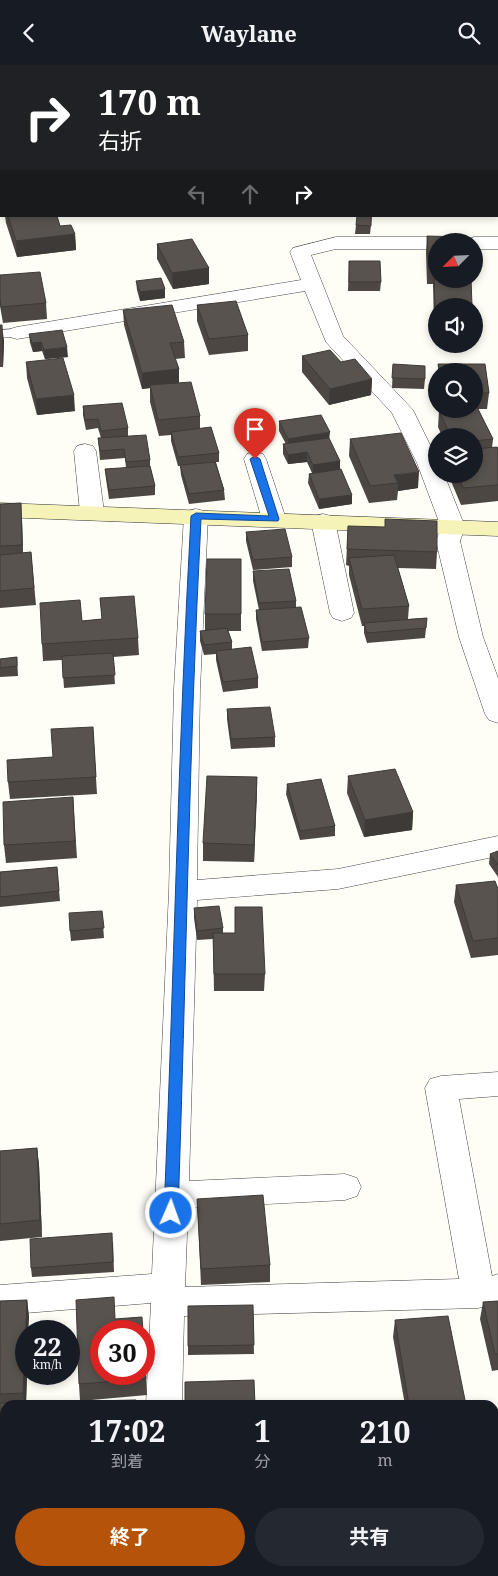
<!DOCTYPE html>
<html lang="ja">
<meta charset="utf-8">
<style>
body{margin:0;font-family:"Noto Serif","Noto Sans JP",serif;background:#242831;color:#f1f3f6;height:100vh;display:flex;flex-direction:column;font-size:19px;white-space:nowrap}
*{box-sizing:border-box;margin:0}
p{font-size:16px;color:#9ea1a6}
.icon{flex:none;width:28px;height:28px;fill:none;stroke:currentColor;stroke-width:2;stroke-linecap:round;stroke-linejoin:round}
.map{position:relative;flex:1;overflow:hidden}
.details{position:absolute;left:0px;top:1335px;width:499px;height:176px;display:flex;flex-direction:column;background:#171b24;border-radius:15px 15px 0 0;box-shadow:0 2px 8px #0003}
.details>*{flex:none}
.guide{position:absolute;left:0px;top:0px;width:499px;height:152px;box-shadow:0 2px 8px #0003;background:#202124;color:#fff;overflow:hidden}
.needle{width:32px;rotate:246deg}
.controls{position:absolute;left:428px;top:168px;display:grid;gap:10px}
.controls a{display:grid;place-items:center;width:55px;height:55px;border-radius:50%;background:#171b24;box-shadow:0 2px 8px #0003;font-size:25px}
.speed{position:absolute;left:15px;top:1255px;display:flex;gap:10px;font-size:25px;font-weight:700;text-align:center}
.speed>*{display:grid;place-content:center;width:65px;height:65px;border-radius:50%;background:#171b24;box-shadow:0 2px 8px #0003;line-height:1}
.speed small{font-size:12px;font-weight:400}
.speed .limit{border:8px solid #d22;background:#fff;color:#111}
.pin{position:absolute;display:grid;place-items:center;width:42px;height:42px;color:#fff;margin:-51px -21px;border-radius:50% 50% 50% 0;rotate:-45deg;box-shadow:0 0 5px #0007}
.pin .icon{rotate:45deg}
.me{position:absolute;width:55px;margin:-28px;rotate:2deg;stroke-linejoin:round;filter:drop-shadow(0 0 4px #0008)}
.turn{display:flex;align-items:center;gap:18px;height:105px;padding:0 15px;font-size:22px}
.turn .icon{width:65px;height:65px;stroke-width:2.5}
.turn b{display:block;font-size:35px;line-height:42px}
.lanes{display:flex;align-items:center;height:48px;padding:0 15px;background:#0003;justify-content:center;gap:25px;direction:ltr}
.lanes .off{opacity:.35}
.eta{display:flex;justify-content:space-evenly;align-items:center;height:85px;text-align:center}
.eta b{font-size:30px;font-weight:700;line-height:35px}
.button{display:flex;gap:10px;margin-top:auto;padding:10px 15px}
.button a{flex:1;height:58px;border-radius:30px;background:#b45309;color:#fff;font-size:20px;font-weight:700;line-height:58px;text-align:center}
.button a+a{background:#242831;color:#f1f3f6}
header{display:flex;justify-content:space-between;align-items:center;height:65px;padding:0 15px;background:#171b24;font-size:22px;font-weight:700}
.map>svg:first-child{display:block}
</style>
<header><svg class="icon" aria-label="back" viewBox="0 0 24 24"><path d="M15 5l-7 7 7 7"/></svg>Waylane<svg class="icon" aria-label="search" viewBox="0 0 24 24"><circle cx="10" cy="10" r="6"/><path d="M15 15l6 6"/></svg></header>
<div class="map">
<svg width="498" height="1511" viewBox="0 0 498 1511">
<rect width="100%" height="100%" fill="#fefdf6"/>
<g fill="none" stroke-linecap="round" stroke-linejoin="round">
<defs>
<path id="lane" d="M17,264L24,268L22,271L0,273V265Z"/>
<path id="street" d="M0,62H1V72H0Z
M336,172H436L445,176H436V184H336L311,190L343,271L413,345L436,392V409H444L465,462L460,476L483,572L498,613V658L489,655L485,649L459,572L436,476L441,462L417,398L392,348L326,277L305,226L17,274L10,272L7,268L10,264L17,262L301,215L290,187L293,183Z
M474,172H498V184H474V176H465Z
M85,379L93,381L96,386L104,447L100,452L92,454L84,452L80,447L74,386L77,381Z
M255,387L263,389L266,394L286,454L282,459L274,461L266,459L262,454L244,394L247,389Z
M196,444L204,446L208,451L200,624L197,815L338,804L498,771V791L338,824L197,835L189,1116L345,1109L357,1113L361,1122L357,1131L345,1135L188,1143L185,1222L459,1214L425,1023L430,1014L441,1011L498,1007V1031L459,1034L492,1211L498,1209V1239L478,1243L184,1251L182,1340H146L151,1238L0,1250V1220L152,1209L169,826L174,624L184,451L188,446Z
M323,449L331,451L335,456L354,548L351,553L342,556L333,553L330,548L311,456L315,451Z
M140,1506H178L177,1511H139Z"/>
<path id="secondary" d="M1,94V108L0,109V95Z
M0,438L498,457V471L0,452Z"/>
</defs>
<use href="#lane" stroke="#444" stroke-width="1"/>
<use href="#street" stroke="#444" stroke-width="1"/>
<use href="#secondary" stroke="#333" stroke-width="1"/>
<use href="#lane" fill="#fff" fill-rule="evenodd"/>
<use href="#street" fill="#fff" fill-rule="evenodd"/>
<use href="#secondary" fill="#f6f3b8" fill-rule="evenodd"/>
</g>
<path fill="#4c4743" d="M0,0H2L3,1H1V8H0Z
M59,0H107V1H59Z
M5,151H57L60,161L75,169L76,185L17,192L6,158Z
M372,151L370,169H355L356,160Z
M427,171L436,176V260H434L433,219H427L426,187Z
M157,179L209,203V219L173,224L157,194Z
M349,196L381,217L380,226H348Z
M0,210L46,238L47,254L3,258L0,241Z
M136,216L165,233L140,236L137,225Z
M197,240L248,270V286L209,290L197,256Z
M123,245L184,277L185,293L175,294L179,304V318L200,351V364L219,388V397H216L224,425L225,435L189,439L181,410L180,401H178L171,376V370L159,371L150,337V323L142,324L124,260Z
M0,260L4,276L3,302H0Z
M29,269L68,292L45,294L42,286L33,287L30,278Z
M302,291L341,297L372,314L371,330L329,340L302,307Z
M26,297L75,346L37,350L27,313Z
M393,299L425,314L424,324L392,323Z
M438,299H485L489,328L487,344H478L493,374L492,383L497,382L498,384V436L461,440L448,409H474V371H442L438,362L439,346L450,344H441H474V306H438Z
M83,341L128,363V371L150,395V401L155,421V430L109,434L106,414L105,404L126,403L125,393L100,395L98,373H101L98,363L86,365L83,350Z
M279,356L329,374L340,396V405L352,439L319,444L308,418L309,409L312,408L307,397L288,399L283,389V379H286L279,366Z
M350,374L418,423L398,426L397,435L369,438L349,391Z
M0,439L22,454L23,488L31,487L36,540L0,543Z
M348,461L437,487L436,504L398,503L409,541L408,554L427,553L425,573L367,578L364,568V561H362L349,510V501L346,500Z
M246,467L292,492V502L253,505L246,476Z
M241,494V566H228L232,577V584L258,613V623L223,627L216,595V589L204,590L200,576V566H205V549Z
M253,506L296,536V542L309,573L308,583L262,586L256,554V545H259L253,516Z
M100,533L138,573L139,590L113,592L115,619L64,623L62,595L43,596L42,579L82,556L102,554Z
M17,592L18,611L0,612V594Z
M227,644L275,672V682L231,684L227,654Z
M93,662L97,729L10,734L8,717L53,692Z
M348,711L413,747L412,765L364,772L347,728Z
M257,712L254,797L203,796V778Z
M287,719L335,761V771L300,775L286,729Z
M73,732L77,793L6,798L4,780Z
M498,786V812L489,799L490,789Z
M57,802L60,836L0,842V807Z
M456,820L498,824V890L471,893L454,837Z
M194,843L223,863V868L265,909L264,926H214L213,874L197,875L194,853Z
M102,846L104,873L71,876L70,866Z
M37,1083L39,1100L42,1172L0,1176V1086Z
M197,1134L270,1200V1217L201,1220Z
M113,1177L114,1207L32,1212L31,1203Z
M27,1235L29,1252L28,1266H26V1309H27L26,1337L5,1340V1396L0,1397V1236Z
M498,1236V1305L492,1306L480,1254L483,1237Z
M253,1240L254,1289L188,1290V1281Z
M116,1254L144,1280L147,1330L80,1336L79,1319Z
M395,1255L466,1340H405L393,1272Z
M0,1416H5V1506H135V1508H123V1511H0Z
M494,1422L498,1449V1502H494Z"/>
<path fill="#3e3a37" d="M75,169L76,185L17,192L16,176Z
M209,203V219L173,224L172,208Z
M165,224V233L140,236V227Z
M2,260L4,276L3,302L2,286Z
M41,277L42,286L33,287L32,278Z
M67,282L68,292L45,294L44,285Z
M179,304V320H150V323L142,324V308Z
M372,314L371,330L329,340L330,324Z
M74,330L75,346L37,350L36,334Z
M330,367L329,376L288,383V374Z
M307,387V397L288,399V390Z
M340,396V406L313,409V400Z
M419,407L418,423L398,426V418L394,410Z
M352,430V439L319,444V434Z
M21,438L22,454L23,497L22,480Z
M257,712V729L254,797V780Z
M413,747L412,765L364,772L365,755Z
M37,1083L39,1100L42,1172L40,1155Z
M27,1235L29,1252L28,1266H26V1309H27L26,1340H25L23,1328Z"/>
<path fill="#58534e" stroke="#3e3a37" d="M68,0H107V1H68Z
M137,0H181L182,1H125Z
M290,0H330V1H290Z
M412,0H427V1H412Z
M433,0H467V1H433Z
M8,151H57L60,161L71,160L75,169L16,176Z
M357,151H371V161L356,160Z
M427,171L462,172V176H436V203H429Z
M192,174L209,203L172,208L157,179Z
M349,196H380L381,217H349Z
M40,207L46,238L1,242L0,234V210Z
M434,210H436V214H471L472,241H436V244H435Z
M161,213L165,224L140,227L136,216Z
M236,236L248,270L209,274L197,240Z
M172,240L184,277L170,278L179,304L142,308L123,245Z
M0,260H2V286H0Z
M62,265L67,282L44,285L41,277L32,278L29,269Z
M330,285L341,297L355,294L372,314L330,324L302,291Z
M63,293L74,330L36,334L26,297Z
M393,299L425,301V314L392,313Z
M438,299H485L489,328H474V306H439Z
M191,317L200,351L158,355L150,320Z
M122,338L128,363L101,366L98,354L85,355L83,341Z
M474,342H477L493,374L474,376V371H451L439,346L456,344H474Z
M321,350L330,367L288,374L279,356Z
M211,362L219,388L178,392L171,367Z
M401,368L419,407L394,410L398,418L370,421L350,374Z
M146,370L150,395L126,397L124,384L100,386L98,373Z
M329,373L340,396L313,400L307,387L288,390L283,379Z
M497,382L498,384V420L463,423L457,409H474V384Z
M215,397L224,425L189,429L180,400Z
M150,401L155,421L109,425L105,404Z
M341,404L352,430L319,434L309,409Z
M21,438L22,480L0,481V439Z
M385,454L437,456V487L347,484L348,461L385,462Z
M285,464L292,492L253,495L246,467Z
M31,487L34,523L0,526V490Z
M394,490L409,541L362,544L349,493Z
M207,494H241V549H205Z
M289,504L296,536L259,538L253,506Z
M134,531L138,573L42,579L40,538L80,535L82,556L102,554L100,533Z
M301,542L309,573L262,577L256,545Z
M427,553L426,563L367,568L364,558Z
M227,563L232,577L204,580L200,566Z
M251,582L258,613L223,617L216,586Z
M113,588L115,610L63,613L62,591Z
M17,592V601L0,603V594Z
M270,642L275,672L231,674L227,644Z
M93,662L96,712L8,717L7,695L53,692L51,664Z
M395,704L413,747L365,755L348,711Z
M207,711L257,712L254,780L203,778Z
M321,714L335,761L300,766L287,719Z
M73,732L75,776L4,780L3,737Z
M498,786V800L490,789Z
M57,802L59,826L0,832V807Z
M495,816L498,824V873L473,876L456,820Z
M219,841L223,863L197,866L194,843Z
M235,842H262L265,909H214L213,868H235Z
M102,846L104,863L70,866L69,848Z
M37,1083L40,1155L0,1159V1086Z
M263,1130L270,1200L201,1204L197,1134Z
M112,1168L113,1197L31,1203L30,1174Z
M114,1232L115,1254L142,1252L143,1266H101V1309H144V1283L146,1314L79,1319L76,1235Z
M27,1235L23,1328L0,1329V1236Z
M498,1236V1289H495L483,1237Z
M253,1240L254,1280L188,1281V1241Z
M448,1251L466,1340H409L395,1255Z
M254,1315L255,1340H185V1317Z
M136,1335V1340H5V1376H0V1338Z
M0,1416H5V1492H0Z
M494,1422L498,1449V1487H494Z
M10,1506H122V1511H9Z"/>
<path fill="#1a73e8" stroke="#114b97" d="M255,391L260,394L279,454L278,456L201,454C189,685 186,917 178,1148L176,1153H166L164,1148C174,916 178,683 191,451L196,448L269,451L250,394Z"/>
</svg>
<div class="controls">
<a><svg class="needle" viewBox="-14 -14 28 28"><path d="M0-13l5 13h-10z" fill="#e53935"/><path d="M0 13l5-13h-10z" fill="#9ea1a6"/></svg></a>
<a><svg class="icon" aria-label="sound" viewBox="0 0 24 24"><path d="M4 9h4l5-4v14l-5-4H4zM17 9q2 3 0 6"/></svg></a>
<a><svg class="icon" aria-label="search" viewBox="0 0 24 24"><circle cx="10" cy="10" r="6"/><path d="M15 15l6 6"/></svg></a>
<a><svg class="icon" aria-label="layers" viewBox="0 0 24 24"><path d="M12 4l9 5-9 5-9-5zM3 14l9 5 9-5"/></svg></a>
</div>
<div class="speed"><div>22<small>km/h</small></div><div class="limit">30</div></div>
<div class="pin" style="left:255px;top:394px;background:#d93025"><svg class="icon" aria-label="arrive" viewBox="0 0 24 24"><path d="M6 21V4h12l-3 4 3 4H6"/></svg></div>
<svg class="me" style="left:171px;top:1148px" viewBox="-20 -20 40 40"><circle r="17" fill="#1a73e8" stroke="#fff" stroke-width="3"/><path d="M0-11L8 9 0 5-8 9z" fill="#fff"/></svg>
<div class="guide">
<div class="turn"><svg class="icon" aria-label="right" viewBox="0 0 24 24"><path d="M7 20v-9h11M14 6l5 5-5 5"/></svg><div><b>170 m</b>右折</div></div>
<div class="lanes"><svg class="icon off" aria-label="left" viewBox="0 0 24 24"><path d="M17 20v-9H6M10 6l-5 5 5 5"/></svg><svg class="icon off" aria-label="ahead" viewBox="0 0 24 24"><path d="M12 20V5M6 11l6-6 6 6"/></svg><svg class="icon" aria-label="right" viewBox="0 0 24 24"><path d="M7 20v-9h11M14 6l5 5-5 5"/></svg></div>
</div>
<section class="details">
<div class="eta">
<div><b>17:02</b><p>到着</p></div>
<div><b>1</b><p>分</p></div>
<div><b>210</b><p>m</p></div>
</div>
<div class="button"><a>終了</a><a>共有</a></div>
</section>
</div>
